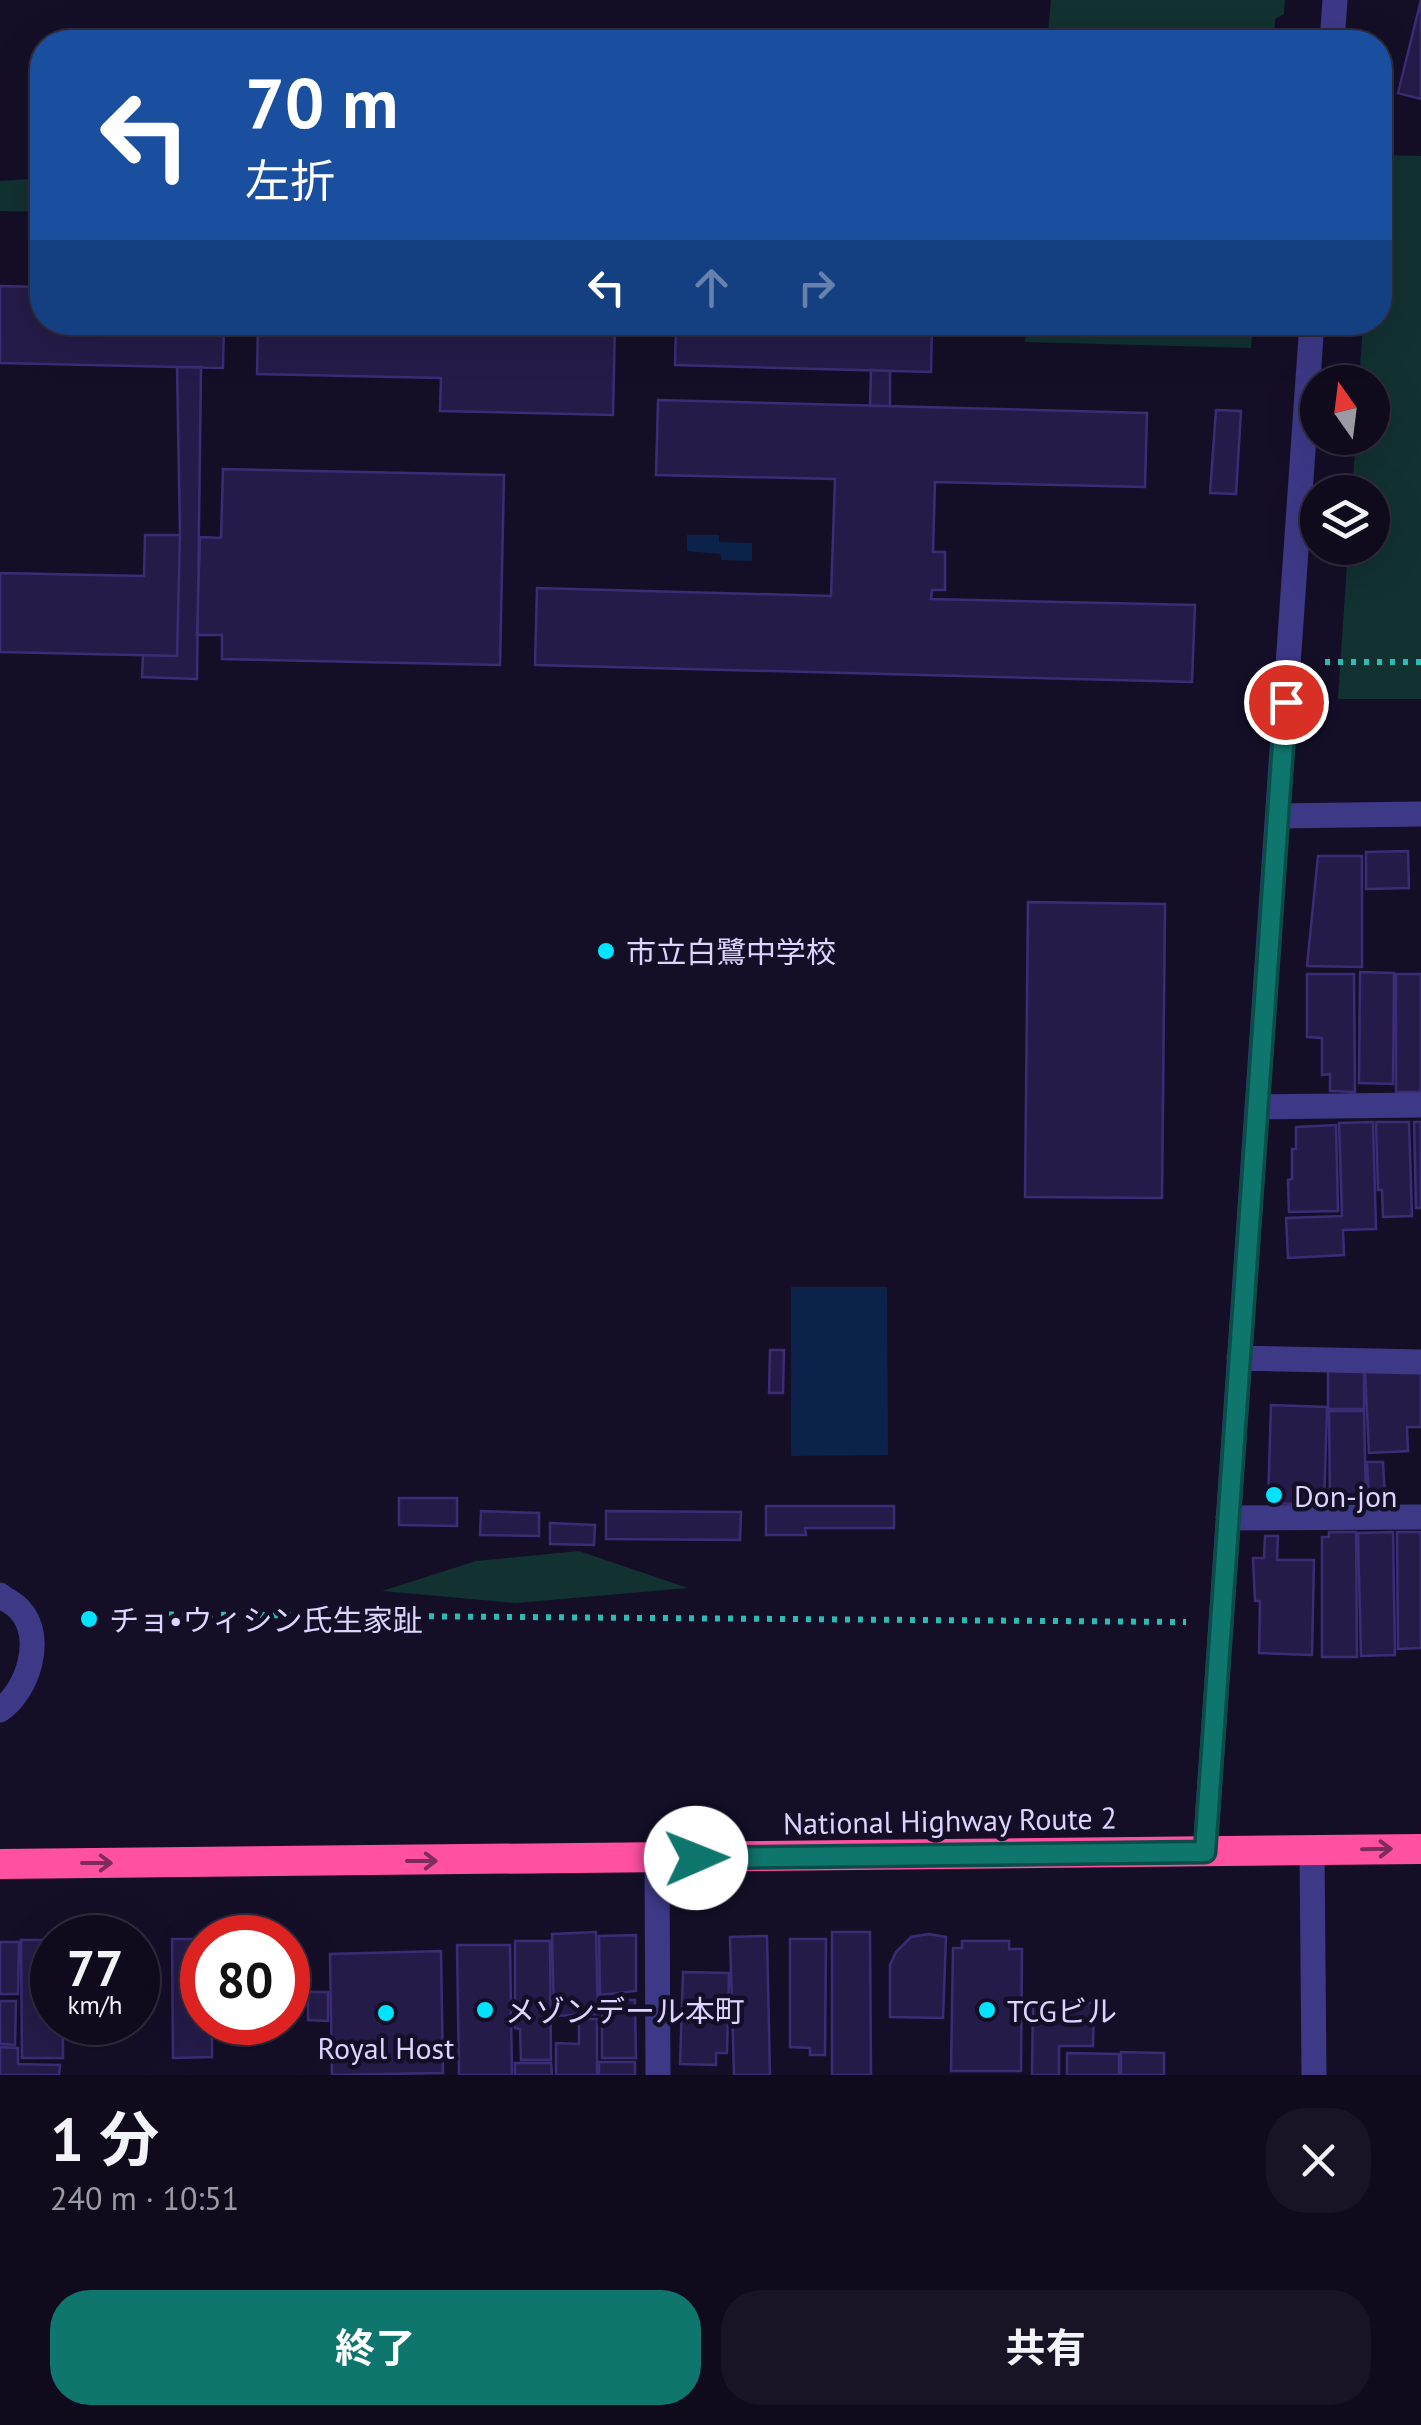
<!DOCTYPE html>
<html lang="ja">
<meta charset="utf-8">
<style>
body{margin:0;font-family:"PT Sans","Noto Sans JP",sans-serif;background:#181426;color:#f1f3f6;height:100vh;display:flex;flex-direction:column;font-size:38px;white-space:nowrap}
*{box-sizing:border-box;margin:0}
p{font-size:32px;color:#9b9ba4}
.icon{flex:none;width:55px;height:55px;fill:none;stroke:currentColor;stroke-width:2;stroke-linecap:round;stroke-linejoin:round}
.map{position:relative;height:2075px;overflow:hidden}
.drawer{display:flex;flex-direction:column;background:#0f0b1d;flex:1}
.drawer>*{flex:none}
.top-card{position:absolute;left:30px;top:30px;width:1362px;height:305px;border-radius:40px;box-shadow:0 10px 40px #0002,0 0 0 2px #2f2b3b;background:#1a4fa0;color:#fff;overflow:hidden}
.needle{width:65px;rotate:346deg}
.controls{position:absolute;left:1300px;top:365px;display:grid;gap:20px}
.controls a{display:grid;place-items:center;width:90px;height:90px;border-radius:50%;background:#0f0b1d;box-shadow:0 10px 40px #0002,0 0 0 2px #2f2b3b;font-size:50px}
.speed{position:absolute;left:30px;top:1915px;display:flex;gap:20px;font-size:50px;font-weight:700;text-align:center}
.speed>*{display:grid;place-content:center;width:130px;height:130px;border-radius:50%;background:#0f0b1d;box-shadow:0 10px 40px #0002,0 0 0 2px #2f2b3b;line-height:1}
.speed small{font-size:25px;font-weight:400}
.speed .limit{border:15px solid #d22;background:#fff;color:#111}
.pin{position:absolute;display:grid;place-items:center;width:85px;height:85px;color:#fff;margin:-42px;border:5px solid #fff;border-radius:50%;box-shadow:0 2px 10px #0007}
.me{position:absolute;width:110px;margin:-55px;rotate:89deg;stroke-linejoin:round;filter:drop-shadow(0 0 8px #0008)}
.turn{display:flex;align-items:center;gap:35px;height:210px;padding:0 50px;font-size:45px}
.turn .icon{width:130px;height:130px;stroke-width:2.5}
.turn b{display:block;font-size:70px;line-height:85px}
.lanes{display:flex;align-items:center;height:95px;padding:0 50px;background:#0003;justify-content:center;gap:50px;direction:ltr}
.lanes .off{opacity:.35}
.round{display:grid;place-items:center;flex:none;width:105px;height:105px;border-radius:40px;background:#181426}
.head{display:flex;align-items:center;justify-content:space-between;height:170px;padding:0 50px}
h1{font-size:60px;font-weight:700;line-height:75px}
.button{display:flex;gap:20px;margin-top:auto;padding:20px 50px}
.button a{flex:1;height:115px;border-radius:40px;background:#0f766e;color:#fff;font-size:40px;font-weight:700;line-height:115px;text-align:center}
.button a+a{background:#181426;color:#f1f3f6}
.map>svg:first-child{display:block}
</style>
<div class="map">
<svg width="1421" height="2075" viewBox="0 0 1421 2075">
<rect width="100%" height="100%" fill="#140f27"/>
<path fill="#123131" d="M1051,0H1285L1284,14L1275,19L1274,42H1047Z
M1380,155L1421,156V699H1338L1348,548H1372V492H1352L1356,438H1372V382H1359L1363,323L1380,322Z
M42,178V212L0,211V181Z
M1026,323V322L1253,323L1251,348L1025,342Z
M579,1551L688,1588L516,1603L382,1591L476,1561Z"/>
<path fill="#0b224a" d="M687,535H719V542L752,543V561L722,560L720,554L687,551Z
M791,1287H887L888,1455L791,1456Z"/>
<path fill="#251b49" stroke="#3c2c75" stroke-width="2.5" d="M1421,0V99L1398,93Z
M0,286L42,287V322H224L223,368L0,363Z
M258,322H615L613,415L440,411L441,378L257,374Z
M676,322H932L931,372L675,365Z
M177,367H201L197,679L142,677L143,655L177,656L180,535Z
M871,370L890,371V406H870Z
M658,400L1147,413L1145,487L935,482L933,552H945V590H932L931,599L1195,605L1192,682L535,665L537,588L831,596L835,479L656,475Z
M1216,410L1241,411L1236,494L1210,493Z
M223,469L504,475L500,665L222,659V635H197L200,537L221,538Z
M145,535H180L177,656L0,652V573L144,576Z
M1408,851L1409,888L1366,889V852Z
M1318,856H1362V967L1307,966Z
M1028,902L1165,904L1162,1198L1025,1197Z
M1360,972L1394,973L1393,1084L1359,1083Z
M1307,974H1354L1355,1092L1330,1091V1074L1322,1075V1038L1307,1037Z
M1396,974H1421V1092H1396Z
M1373,1122L1376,1229L1343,1230L1344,1255L1288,1258L1286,1218L1342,1216L1339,1123Z
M1376,1122H1409L1412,1216L1383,1217L1382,1190H1378Z
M1414,1122H1421V1208H1416Z
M1336,1125L1338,1211L1289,1212L1288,1180L1292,1179V1149H1296V1127Z
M770,1350H784L783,1393H769Z
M1328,1365L1364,1368V1409H1328Z
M1421,1368V1427H1407L1408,1451L1369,1453L1365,1370Z
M1271,1405L1327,1407L1324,1505L1268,1503Z
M1329,1411H1364L1366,1502L1330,1500Z
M1367,1462H1383L1385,1498L1369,1499Z
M399,1498H457V1526L399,1525Z
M766,1506H894V1528H805L806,1535H766Z
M481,1511L539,1513V1536L480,1535Z
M606,1511L741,1512L740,1540L606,1539Z
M550,1523L595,1525L594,1545L550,1544Z
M1329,1532H1356L1357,1657H1322V1537H1329Z
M1393,1532L1395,1655L1361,1656L1358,1533Z
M1397,1532H1421V1648L1398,1649Z
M1265,1536H1278L1277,1560H1314L1312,1655L1259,1653L1260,1601H1255L1253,1558H1264Z
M596,1932L598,2014L554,2016L552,1934Z
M832,1932H870L871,2075H832Z
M929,1934L946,1937L943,2018L890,2017V1965L896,1952L911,1937Z
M636,1935V1991L600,1995L599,1936Z
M767,1936L770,2075H734L730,1937Z
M172,1939H202V2022H212V2057L173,2058Z
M790,1939H826L825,2055H810V2048L790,2047Z
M21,1940H52V2022H63V2058H22Z
M515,1941H550L551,2060H521L520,2029L515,2028Z
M962,1941H1009V1949H1022L1021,2071H951L953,1948H962Z
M0,1942H19L18,1994H0Z
M457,1945H510L512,2075H459Z
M441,1951L443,2073L332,2075L330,1954Z
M683,1972L729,1973L727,2053H716V2065L680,2064Z
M308,1992H328V2021L308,2020Z
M602,2000H635L636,2058H602Z
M0,2001H16L15,2045L0,2044Z
M1033,2002L1094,2003L1093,2046H1059V2075H1032Z
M579,2019H597V2075H556V2043L579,2044Z
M0,2047L18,2048V2064L60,2065L59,2075H0Z
M1121,2052L1164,2053V2075H1121Z
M1067,2053L1119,2054V2075H1067Z
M599,2062H635V2075H599Z
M515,2063H551L552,2075H515Z"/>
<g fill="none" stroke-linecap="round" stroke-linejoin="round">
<path stroke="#2dbbb4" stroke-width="6" stroke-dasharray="5 8" stroke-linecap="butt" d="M1325,662H1421
M117,1614L1186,1622"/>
<path stroke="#3d3987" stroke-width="25" d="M1332,42L1335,0
M1278,816L1421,814
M1257,1107L1421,1105
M1239,1358L1421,1362
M1228,1518L1421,1517
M0,1595C6,1600 15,1604 20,1610C45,1637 28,1691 0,1710
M1312,1850L1314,2075
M1205,1852L1312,322
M657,1859L658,2075"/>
<path stroke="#ff50a2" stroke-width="30" d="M0,1864L1421,1849"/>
</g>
<defs><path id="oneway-shaft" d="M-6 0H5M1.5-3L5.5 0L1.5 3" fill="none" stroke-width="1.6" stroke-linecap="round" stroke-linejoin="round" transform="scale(2.5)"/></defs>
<g stroke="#7e2c5e">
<use href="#oneway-shaft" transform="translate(1377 1849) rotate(-1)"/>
<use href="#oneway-shaft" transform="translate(422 1861)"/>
<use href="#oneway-shaft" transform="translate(97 1863)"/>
</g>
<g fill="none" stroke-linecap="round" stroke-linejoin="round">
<defs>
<path id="route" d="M696,1858L1205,1852L1286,702"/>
</defs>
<use href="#route" stroke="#0a4d48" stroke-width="25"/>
<use href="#route" stroke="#0f766e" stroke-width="18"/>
</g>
<g fill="#01e3ff" stroke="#140f27" stroke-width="4">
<circle cx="606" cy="951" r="10"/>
<circle cx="1274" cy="1495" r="10"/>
<circle cx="89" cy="1619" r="10"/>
<circle cx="485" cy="2010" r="10"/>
<circle cx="987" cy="2010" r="10"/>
<circle cx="386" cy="2013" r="10"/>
</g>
<g text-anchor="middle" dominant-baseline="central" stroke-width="9" stroke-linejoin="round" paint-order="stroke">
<g font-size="30" fill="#dbd5ff" stroke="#140f27" text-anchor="start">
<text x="626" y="951">市立白鷺中学校</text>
<text x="1294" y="1495">Don-jon</text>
<text x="109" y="1619">チョ•ウィシン氏生家趾</text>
<text x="505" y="2010">メゾンデール本町</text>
<text x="1007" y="2010">TCGビル</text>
<text x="386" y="2047" text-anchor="middle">Royal Host</text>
</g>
<g font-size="30" fill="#dbd5ff" stroke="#140f27">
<text transform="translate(950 1820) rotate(-1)">National Highway Route 2</text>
</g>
</g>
</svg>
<div class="controls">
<a><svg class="needle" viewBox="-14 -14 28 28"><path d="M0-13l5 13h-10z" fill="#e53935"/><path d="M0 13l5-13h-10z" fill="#9b9ba4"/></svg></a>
<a><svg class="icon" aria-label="layers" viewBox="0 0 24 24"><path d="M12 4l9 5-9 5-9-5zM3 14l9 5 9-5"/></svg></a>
</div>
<div class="speed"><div>77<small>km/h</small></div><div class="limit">80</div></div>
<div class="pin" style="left:1286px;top:702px;background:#d93025"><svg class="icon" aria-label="arrive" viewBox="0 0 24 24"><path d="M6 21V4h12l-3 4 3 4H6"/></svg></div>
<svg class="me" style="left:696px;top:1858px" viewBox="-20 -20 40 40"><circle r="19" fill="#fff"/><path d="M0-13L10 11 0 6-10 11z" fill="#0f766e"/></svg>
<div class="top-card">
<div class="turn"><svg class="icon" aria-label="left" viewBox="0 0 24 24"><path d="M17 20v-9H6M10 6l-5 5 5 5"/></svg><div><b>70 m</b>左折</div></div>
<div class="lanes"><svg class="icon" aria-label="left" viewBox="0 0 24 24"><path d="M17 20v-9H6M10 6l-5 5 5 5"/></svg><svg class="icon off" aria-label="ahead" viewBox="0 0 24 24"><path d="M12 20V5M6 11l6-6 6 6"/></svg><svg class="icon off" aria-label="right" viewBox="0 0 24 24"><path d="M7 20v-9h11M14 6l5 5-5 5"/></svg></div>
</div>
</div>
<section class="drawer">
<div class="head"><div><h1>1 分</h1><p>240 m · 10:51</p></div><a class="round"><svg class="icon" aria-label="close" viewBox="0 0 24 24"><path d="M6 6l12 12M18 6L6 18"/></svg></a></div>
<div class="button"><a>終了</a><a>共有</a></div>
</section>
